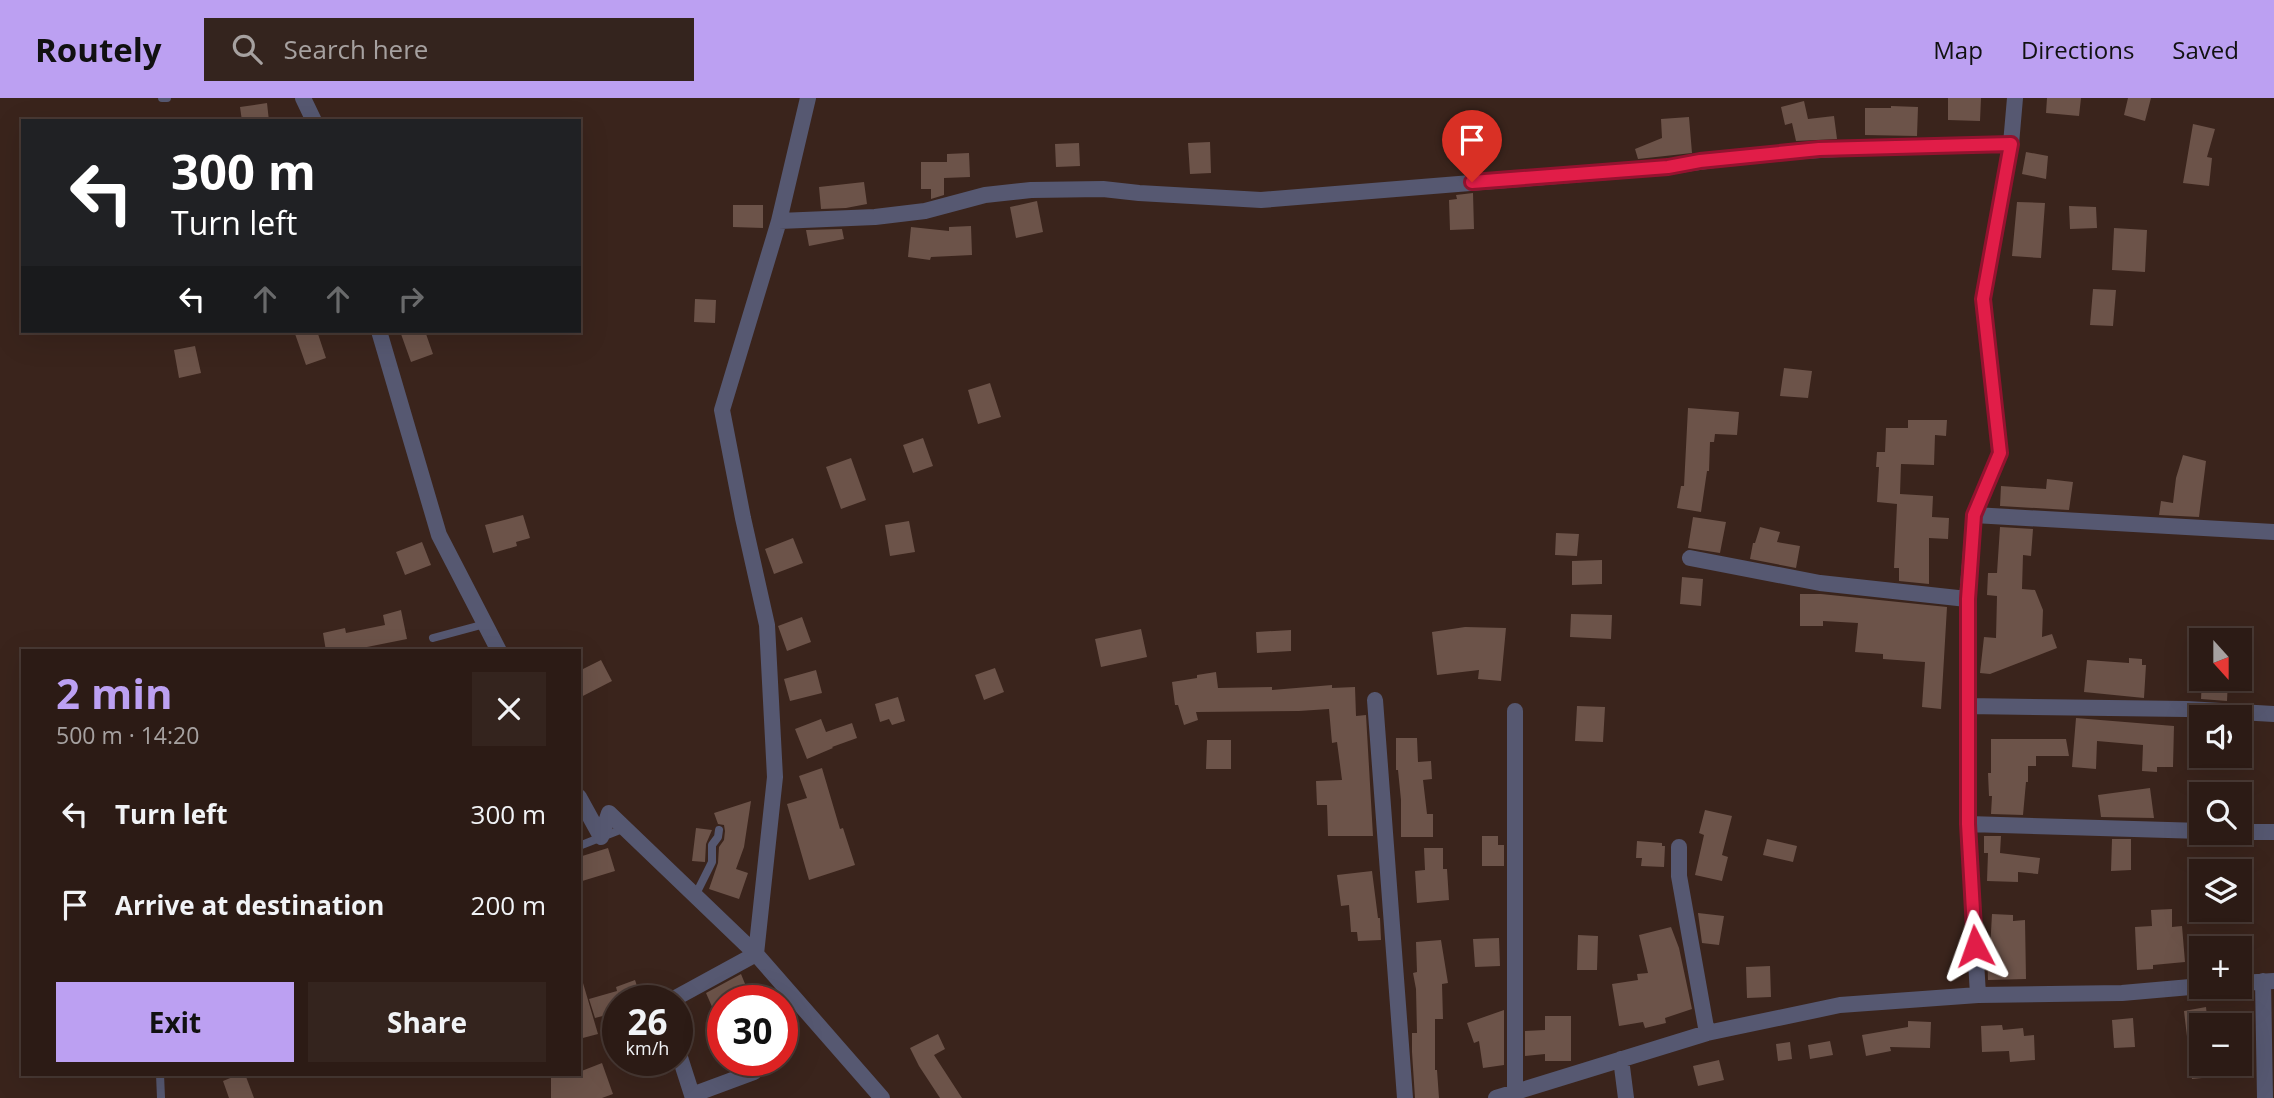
<!DOCTYPE html>
<meta charset="utf-8">
<style>
body{margin:0;font-family:"Open Sans",sans-serif;background:#34241e;color:#f1f3f6;height:100vh;display:flex;flex-direction:column;font-size:26px;white-space:nowrap}
*{box-sizing:border-box;margin:0}
p{font-size:23px;color:#a6a1a0}
.icon{flex:none;width:38px;height:38px;fill:none;stroke:currentColor;stroke-width:2;stroke-linecap:round;stroke-linejoin:round}
.map{position:relative;flex:1;overflow:hidden}
.panel{position:absolute;left:21px;top:551px;width:560px;height:427px;display:flex;flex-direction:column;background:#2c1b15;border-radius:0px;box-shadow:0 7px 28px #0002,0 0 0 2px #483934}
.panel>*{flex:none}
.guide{position:absolute;left:21px;top:21px;width:560px;height:214px;border-radius:0px;box-shadow:0 7px 28px #0002,0 0 0 2px #483934;background:#202124;color:#fff;overflow:hidden}
.needle{width:46px;rotate:159deg}
.tools{position:absolute;left:2189px;top:530px;display:grid;gap:14px}
.tools a{display:grid;place-items:center;width:63px;height:63px;border-radius:0px;background:#2c1b15;box-shadow:0 7px 28px #0002,0 0 0 2px #483934;font-size:35px}
.speed{position:absolute;left:602px;top:887px;display:flex;gap:14px;font-size:35px;font-weight:700;text-align:center}
.speed>*{display:grid;place-content:center;width:91px;height:91px;border-radius:50%;background:#2c1b15;box-shadow:0 7px 28px #0002,0 0 0 2px #483934;line-height:1}
.speed small{font-size:18px;font-weight:400}
.speed .limit{border:10px solid #d22;background:#fff;color:#111}
.pin{position:absolute;display:grid;place-items:center;width:60px;height:60px;color:#fff;margin:-72px -30px;border-radius:50% 50% 50% 0;rotate:-45deg;box-shadow:0 0 7px #0007}
.pin .icon{rotate:45deg}
.me{position:absolute;width:77px;margin:-38px;rotate:356deg;stroke-linejoin:round;filter:drop-shadow(0 0 5px #0008)}
.turn{display:flex;align-items:center;gap:24px;height:147px;padding:0 35px;font-size:32px}
.turn .icon{width:91px;height:91px;stroke-width:2.5}
.turn b{display:block;font-size:49px;line-height:60px}
.lanes{display:flex;align-items:center;height:66px;padding:0 35px;background:#0003;justify-content:center;gap:35px;direction:ltr}
.lanes .off{opacity:.35}
.round{display:grid;place-items:center;flex:none;width:74px;height:74px;border-radius:0px;background:#34241e}
.headline{display:flex;align-items:center;justify-content:space-between;height:119px;padding:0 35px}
h1{font-size:42px;font-weight:700;line-height:52px;color:#bca0f2}
.button{display:flex;gap:14px;margin-top:auto;padding:14px 35px}
.button a{flex:1;height:80px;border-radius:0px;background:#bca0f2;color:#111;font-size:28px;font-weight:700;line-height:80px;text-align:center}
.button a+a{background:#34241e;color:#f1f3f6}
ul{padding:0;list-style:none}
li{display:flex;align-items:center;gap:21px;height:91px;padding:0 35px}
li div{flex:1}
li b{display:block;font-size:26px}
li em{font-style:normal}
header{display:flex;align-items:center;gap:42px;box-sizing:border-box;height:98px;padding:0 35px;background:#bca0f2;color:#111}
header strong{font-size:33px}
nav{display:flex;gap:38px;margin-inline-start:auto;font-size:24px}
.search{width:490px;height:63px;background:#34241e;display:flex;align-items:center;gap:18px;box-sizing:border-box;padding:0 24px;border-radius:0px;color:#a6a1a0;font-size:26px}
.map>svg:first-child{display:block}
</style>
<header>
<strong>Routely</strong>
<div class="search"><svg class="icon" aria-label="search" viewBox="0 0 24 24"><circle cx="10" cy="10" r="6"/><path d="M15 15l6 6"/></svg>Search here</div>
<nav><a>Map</a><a>Directions</a><a>Saved</a></nav>
</header>
<div class="map">
<svg width="2274" height="1000" viewBox="0 0 2274 1000">
<rect width="100%" height="100%" fill="#3a241c"/>
<path fill="#6c5349" d="M1948,0H1981L1980,23L1948,22Z
M2047,0H2081L2079,18L2046,15Z
M2128,0H2151L2145,23L2124,17Z
M1804,3L1808,21L1834,18L1837,41L1796,43L1792,25L1785,27L1781,9Z
M267,5L269,23H242L240,9Z
M1891,8L1918,9L1917,38L1865,37V10H1891Z
M1689,19L1692,55L1638,61L1635,51L1662,40L1661,21Z
M2193,26L2215,31L2207,59L2212,60L2209,88L2183,85Z
M1210,44L1211,75L1190,76L1188,45Z
M1079,45L1080,68L1056,69L1055,46Z
M2026,54L2048,58L2046,81L2022,76Z
M969,55L970,79L944,80V97L931,101V91H921V64H947V56Z
M864,84L867,106L846,110L821,111L819,89Z
M1473,95L1474,131L1450,132L1449,102L1457,101L1456,97Z
M1037,103L1043,134L1016,140L1010,109Z
M2017,104L2045,105L2041,160L2012,158Z
M733,107H763V130L733,129Z
M2069,108L2096,109L2097,130L2070,131Z
M971,128L972,157L931,159L930,162L908,159L911,129L949,133V129Z
M2114,130L2147,132L2145,174L2112,172Z
M842,131L844,141L809,148L806,132Z
M2093,191L2116,192L2113,228L2090,227Z
M695,201L716,202L715,225L694,224Z
M294,233H317L326,260L306,267Z
M411,233H425L433,256L411,264L401,236Z
M195,248L201,275L179,280L174,252Z
M1784,270L1812,273L1808,300L1780,298Z
M990,285L1001,319L978,326L968,292Z
M1688,310L1739,314L1737,337L1715,336L1714,344H1710L1709,373H1707L1701,414L1677,410L1681,388H1684Z
M1908,322H1947L1946,338L1935,337L1934,367L1901,366L1900,396L1933,398L1932,419L1949,420L1948,441L1929,440V486L1899,483V470H1894L1897,406L1877,404L1879,369H1876L1877,354H1885L1886,330H1908Z
M923,340L933,368L913,375L903,347Z
M2183,357L2206,363L2199,419L2159,417L2161,403L2173,405L2176,380Z
M851,360L866,402L841,411L826,369Z
M2047,381L2073,384L2069,412L2000,408L2001,388L2046,391Z
M523,417L530,440L516,444L517,448L493,455L485,427Z
M1693,419L1726,424L1720,455L1688,450Z
M909,423L915,454L890,458L885,427Z
M1760,429L1780,434L1777,444L1800,448L1796,470L1750,461L1753,445H1755Z
M2000,429L2033,431L2031,458L2023,457L2022,491L2035,492L2043,512L2042,539L2052,536L2057,550L1990,576L1980,575L1984,539L1996,540L1997,498L1987,497L1988,475H1997Z
M1556,435L1579,436L1577,458L1555,457Z
M793,440L803,465L774,476L765,451Z
M422,444L431,467L405,477L396,454Z
M1602,462V486L1572,487V463Z
M1682,479L1703,481L1701,508L1680,506Z
M1800,496H1821L1947,509L1941,611L1922,609L1925,564L1883,561V556L1855,554L1858,525L1823,523V528H1800Z
M401,512L407,541L347,553H326L323,535L345,530L346,535L385,527L383,517Z
M1571,516L1612,517L1611,541L1570,539Z
M802,519L811,544L787,553L778,528Z
M1465,529L1506,530L1501,583L1478,581L1479,572L1437,577L1432,534Z
M1141,531L1147,559L1101,569L1095,541Z
M1291,532V553L1257,555L1256,534Z
M2129,560L2142,561V567H2146L2144,600L2084,594L2087,562L2129,565Z
M601,562L612,583L579,600V573Z
M995,570L1004,594L984,602L975,577Z
M816,572L822,595L790,603L784,581Z
M1216,574L1218,590L1272,589V592L1332,587V590L1355,589L1356,618L1366,617L1373,738H1328L1327,707H1317L1316,683L1342,682L1337,644L1332,645L1329,611L1299,613L1196,614L1198,622L1184,627L1178,607H1175L1172,584L1197,580V577Z
M2202,581H2228L2227,603L2201,601Z
M898,599L905,623L892,627L889,621L880,624L875,606Z
M1577,608L1605,609L1603,644L1575,643Z
M2076,620L2174,628L2173,669H2157V674L2142,673L2143,647L2097,643L2096,671L2072,669Z
M821,621L826,634L852,625L857,640L832,649L833,650L807,661L795,631Z
M1396,640H1417L1418,664L1431,663L1432,681L1423,682L1427,716H1433V739H1401V702L1398,672H1396Z
M1991,641H2066L2069,658H2036V668H2028V684H2026L2023,717L1991,716L1992,698H1989L1988,675H1991Z
M1207,642H1231V671H1206Z
M822,670L840,731L843,730L855,767L809,782L787,706L807,700L799,678Z
M2150,690L2154,720L2101,719L2098,697Z
M751,703L744,749L736,771L748,775L739,801L709,791L718,765L719,749L724,742L725,733L724,727L718,726L714,715Z
M1705,712L1732,718L1722,757L1728,759L1722,783L1695,777L1704,737L1699,735Z
M696,730L712,732L706,746L705,764L692,763Z
M1482,738H1498V747H1504V768H1482Z
M1984,738H2001L2000,755L2040,760L2038,776L2018,774V784L1987,783L1988,755H1984Z
M1767,741L1797,748L1793,764L1763,757Z
M2112,741H2131V772L2111,773Z
M1637,743L1662,745V748H1665L1664,769L1641,768L1642,760H1636Z
M608,750L615,773L579,784V759Z
M1424,750H1443V771H1447L1449,802L1417,805L1415,773L1425,772Z
M1372,773L1378,820H1380L1381,842L1358,843L1357,834H1351L1349,807L1341,808L1337,777Z
M2172,811V829L2182,828L2185,864L2153,867V871L2137,872L2135,829L2152,828L2151,812Z
M1698,815L1724,818L1719,847L1702,845Z
M1992,816L2013,817V823L2025,822L2026,881L1988,882L1987,852H1990Z
M1671,829L1679,850L1692,911L1665,920L1666,925L1645,930L1643,924L1619,928L1612,886L1638,882L1637,876L1648,875L1639,837Z
M1578,837L1598,838L1597,872H1577Z
M1499,840L1500,868L1475,869L1473,841Z
M1441,842L1448,885L1442,886L1443,921H1435V972H1437L1439,1000H1415L1412,954V935H1417L1416,891L1413,875L1417,874L1416,844Z
M1770,868L1771,899L1747,900L1746,869Z
M741,876L752,903H723V906L713,911L706,895Z
M635,882L642,903H621L618,894V914L595,920L589,901L617,893L616,889Z
M583,885L598,936L579,941V886Z
M2206,909L2208,928H2202V980L2192,981L2184,913Z
M1504,912V967L1483,970L1479,943L1474,945L1467,925Z
M1545,918H1571V963H1545V956L1525,958V933L1545,932Z
M2133,920L2135,949L2114,950L2112,922Z
M1908,923L1931,924L1930,950L1890,949L1891,953L1866,958L1862,937L1908,929Z
M2002,927L2003,932L2023,930L2024,938L2034,937L2035,962L2010,964L2009,953L1982,954L1981,928Z
M938,936L945,951L934,957L962,1000H940L919,968L910,950Z
M1830,943L1833,957L1810,961L1808,947Z
M1790,944L1792,961L1778,963L1776,946Z
M1719,962L1724,982L1698,988L1693,968Z
M602,965L613,996L602,1000H551V979L578,978L579,974Z
M240,976H245L254,1000H229L223,983Z"/>
<g fill="none" stroke-linecap="round" stroke-linejoin="round">
<path stroke="#565871" stroke-width="8" d="M162,0H167
M433,540L485,526
M579,748L625,730
M695,798L712,764V747L718,739L719,732
M160,976L161,1000"/>
<path stroke="#565871" stroke-width="16" d="M303,0L314,23
M779,123L875,119L925,113L985,97L1031,92L1103,91L1139,95L1261,102L1668,69C1781,49 1896,49 2011,46
M379,233L439,437L499,553
M1974,417L2274,434
M1690,460L1820,485L1967,501
M1375,602L1405,1000
M1967,608L2187,611L2274,616
M579,699L601,739L609,715L756,856L882,1000
M1968,726L2202,733
M2240,734H2274
M1679,749V778L1707,935
M2263,883L2265,1000
M2240,885L2274,883
M1978,897L1968,726L1967,501L1974,417L2000,355L1983,201L2011,46L2015,0
M670,903L756,856L775,679L767,527L743,420L722,312L779,123L808,0
M677,950L693,1000
M1621,961L1626,1000
M1515,994V613
M692,997L754,974
M1496,1000L1707,935L1840,907L1978,897L2122,895L2202,888"/>
</g>
<g fill="none" stroke-linecap="round" stroke-linejoin="round">
<defs>
<path id="route" d="M1472,84L1668,69L1700,63L1819,51L2011,46L1983,201L2000,355L1974,417L1968,501V726L1975,848"/>
</defs>
<use href="#route" stroke="#92132f" stroke-width="18"/>
<use href="#route" stroke="#e11d48" stroke-width="12"/>
</g>
</svg>
<div class="tools">
<a><svg class="needle" viewBox="-14 -14 28 28"><path d="M0-13l5 13h-10z" fill="#e53935"/><path d="M0 13l5-13h-10z" fill="#a6a1a0"/></svg></a>
<a><svg class="icon" aria-label="sound" viewBox="0 0 24 24"><path d="M4 9h4l5-4v14l-5-4H4zM17 9q2 3 0 6"/></svg></a>
<a><svg class="icon" aria-label="search" viewBox="0 0 24 24"><circle cx="10" cy="10" r="6"/><path d="M15 15l6 6"/></svg></a>
<a><svg class="icon" aria-label="layers" viewBox="0 0 24 24"><path d="M12 4l9 5-9 5-9-5zM3 14l9 5 9-5"/></svg></a>
<a>+</a>
<a>−</a>
</div>
<div class="speed"><div>26<small>km/h</small></div><div class="limit">30</div></div>
<div class="pin" style="left:1472px;top:84px;background:#d93025"><svg class="icon" aria-label="arrive" viewBox="0 0 24 24"><path d="M6 21V4h12l-3 4 3 4H6"/></svg></div>
<svg class="me" style="left:1975px;top:848px" viewBox="-20 -20 40 40"><path d="M0-17L14 15 0 8-14 15z" fill="#e11d48" stroke="#fff" stroke-width="4"/></svg>
<div class="guide">
<div class="turn"><svg class="icon" aria-label="left" viewBox="0 0 24 24"><path d="M17 20v-9H6M10 6l-5 5 5 5"/></svg><div><b>300 m</b>Turn left</div></div>
<div class="lanes"><svg class="icon" aria-label="left" viewBox="0 0 24 24"><path d="M17 20v-9H6M10 6l-5 5 5 5"/></svg><svg class="icon off" aria-label="ahead" viewBox="0 0 24 24"><path d="M12 20V5M6 11l6-6 6 6"/></svg><svg class="icon off" aria-label="ahead" viewBox="0 0 24 24"><path d="M12 20V5M6 11l6-6 6 6"/></svg><svg class="icon off" aria-label="right" viewBox="0 0 24 24"><path d="M7 20v-9h11M14 6l5 5-5 5"/></svg></div>
</div>
<section class="panel">
<div class="headline"><div><h1>2 min</h1><p>500 m · 14:20</p></div><a class="round"><svg class="icon" aria-label="close" viewBox="0 0 24 24"><path d="M6 6l12 12M18 6L6 18"/></svg></a></div>
<ul>
<li><svg class="icon" aria-label="left" viewBox="0 0 24 24"><path d="M17 20v-9H6M10 6l-5 5 5 5"/></svg><div><b>Turn left</b></div><em>300 m</em></li>
<li><svg class="icon" aria-label="arrive" viewBox="0 0 24 24"><path d="M6 21V4h12l-3 4 3 4H6"/></svg><div><b>Arrive at destination</b></div><em>200 m</em></li>
</ul>
<div class="button"><a>Exit</a><a>Share</a></div>
</section>
</div>
